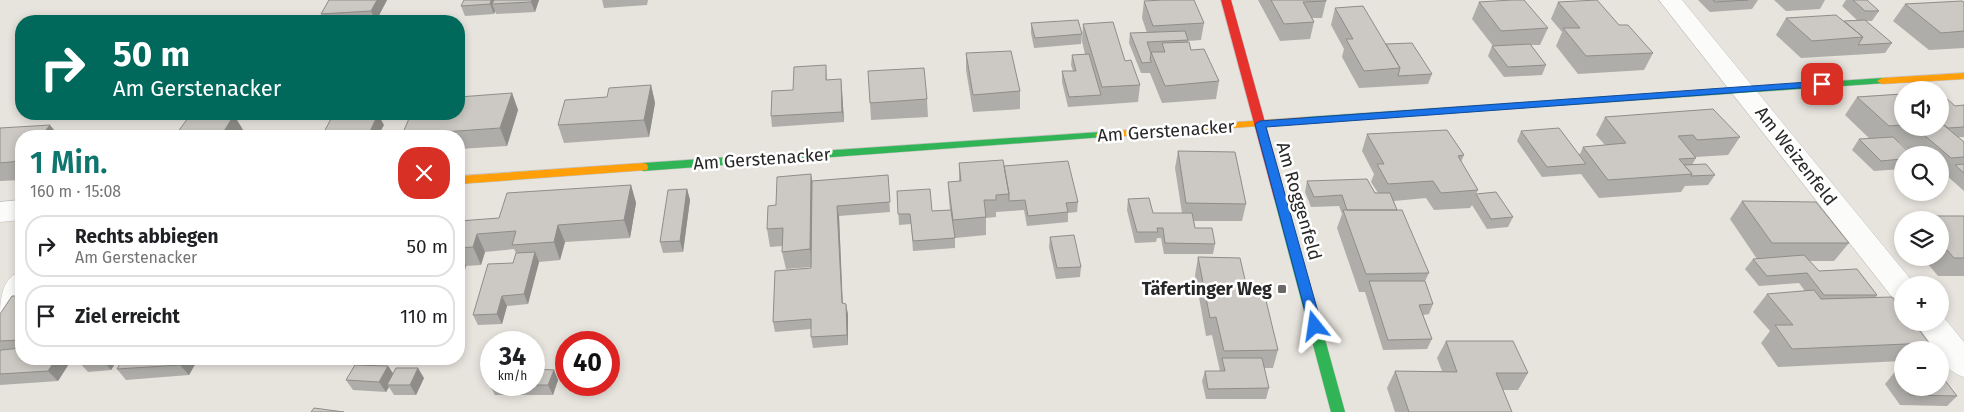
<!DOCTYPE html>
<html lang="de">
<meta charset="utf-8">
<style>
body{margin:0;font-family:"Fira Sans",sans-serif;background:#f2f2f2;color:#202124;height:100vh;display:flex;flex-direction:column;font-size:19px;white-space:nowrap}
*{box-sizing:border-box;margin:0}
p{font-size:16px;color:#757577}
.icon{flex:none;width:28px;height:28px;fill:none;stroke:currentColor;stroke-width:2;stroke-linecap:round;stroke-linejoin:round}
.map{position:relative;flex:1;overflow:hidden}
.panel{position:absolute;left:15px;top:130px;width:450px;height:235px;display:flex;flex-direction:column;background:#fff;border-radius:20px;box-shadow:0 2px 8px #0003}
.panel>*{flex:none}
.hud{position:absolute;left:15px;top:15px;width:450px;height:105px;border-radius:20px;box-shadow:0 2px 8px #0003;background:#00695c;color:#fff;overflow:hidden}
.fabs{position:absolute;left:1894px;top:81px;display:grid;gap:10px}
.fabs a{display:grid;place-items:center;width:55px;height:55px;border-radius:50%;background:#fff;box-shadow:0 2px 8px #0003;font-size:25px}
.speed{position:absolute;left:480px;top:331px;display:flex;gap:10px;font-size:25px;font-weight:700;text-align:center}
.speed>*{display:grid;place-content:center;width:65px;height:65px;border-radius:50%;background:#fff;box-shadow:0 2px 8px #0003;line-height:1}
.speed small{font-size:12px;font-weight:400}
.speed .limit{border:8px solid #d22;background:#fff;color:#111}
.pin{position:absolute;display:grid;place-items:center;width:42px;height:42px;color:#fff;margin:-21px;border-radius:10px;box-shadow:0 2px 8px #0006}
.me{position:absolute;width:55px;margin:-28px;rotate:345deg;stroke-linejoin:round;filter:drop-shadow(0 0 4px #0008)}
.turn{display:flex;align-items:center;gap:18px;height:105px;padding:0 15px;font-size:22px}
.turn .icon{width:65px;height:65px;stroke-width:2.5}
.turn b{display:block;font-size:35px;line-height:42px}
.round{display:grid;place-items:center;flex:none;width:52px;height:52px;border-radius:20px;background:#f2f2f2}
.headline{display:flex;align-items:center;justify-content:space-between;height:85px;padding:0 15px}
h1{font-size:30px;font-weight:600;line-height:38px;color:#0f766e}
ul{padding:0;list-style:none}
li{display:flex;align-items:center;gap:15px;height:62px;margin:0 10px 8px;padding:0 5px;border:2px solid #e0e0e0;border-radius:20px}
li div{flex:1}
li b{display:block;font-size:19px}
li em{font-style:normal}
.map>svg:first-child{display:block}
</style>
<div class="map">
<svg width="1964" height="412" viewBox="0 0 1964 412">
<rect width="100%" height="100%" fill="#e7e3dd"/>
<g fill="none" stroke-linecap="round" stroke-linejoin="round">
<defs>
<path id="street" d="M1659,0H1682L1912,281L1915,285H1902V300L1892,297Z
M21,200V220L0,222V202Z
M21,271C22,293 25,316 0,324C0,301 0,279 21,271Z
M1940,313L1964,342V377C1952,373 1940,364 1940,350H1935L1915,322H1940Z"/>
<path id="fast" d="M1882,78L1887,81L1886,83L1307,123L1302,120L1307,117Z
M1100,132L1105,135L1104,137L643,171L638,167L643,163Z
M1280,194L1286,198L1345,412H1331L1274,198Z"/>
<path id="slow" d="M1964,73V79L1882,84L1877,81L1882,78Z
M1307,117L1311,118L1312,120L1311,122L1100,138L1095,135L1100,132Z
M643,163L647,164L648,167L647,170L459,184V176Z"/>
<path id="jam" d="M1221,0H1231L1286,198L1284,201H1276L1274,198Z"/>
</defs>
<use href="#street" stroke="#c0bfbf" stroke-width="1"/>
<use href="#fast" stroke="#c0bfbf" stroke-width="1"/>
<use href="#slow" stroke="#c0bfbf" stroke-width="1"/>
<use href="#jam" stroke="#c0bfbf" stroke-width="1"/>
<use href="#street" fill="#fbfbfa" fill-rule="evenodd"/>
<use href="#fast" fill="#30b455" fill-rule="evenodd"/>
<use href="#slow" fill="#ff9f0a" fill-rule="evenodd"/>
<use href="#jam" fill="#e5322d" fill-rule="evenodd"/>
</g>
<path fill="#afada9" d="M329,0H387L376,21H324L321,14Z
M539,0L535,12L496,14L495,11L494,14L465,16L461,6Z
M602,0H648L647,5L604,8Z
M1258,0H1326V1L1322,18H1312L1314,22L1310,39L1280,41Z
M1698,0H1758L1752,9L1710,12Z
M1774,0H1825L1820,9L1786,11Z
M1846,0H1867L1879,11L1872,21H1866L1892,43L1885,53L1801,58L1776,35L1786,18L1844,21L1857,20L1842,6Z
M1144,1L1204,23L1201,40L1188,41V42L1191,50L1219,81L1216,99L1162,103L1150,73H1141L1129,43L1130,33H1147L1142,18Z
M1479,2L1548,28L1540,45H1531L1546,65L1542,75L1504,77L1488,56L1492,46H1493L1472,19Z
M1558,2L1619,25L1653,53L1644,70L1578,74L1556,46L1562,32L1551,19Z
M1964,2V48L1929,50L1893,21L1905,4Z
M1335,8L1386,44L1432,74L1428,84L1359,88L1342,57L1344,49L1331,25Z
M1031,23L1082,34L1081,44L1034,48L1031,33Z
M1083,24L1125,61L1140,85L1138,102L1068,107L1062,82V71H1073L1071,65L1072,55L1085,54L1082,41Z
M966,53L1020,91V109L973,112L966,70Z
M826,65L827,80L841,79L844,122L772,127L771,116Z
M651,85L655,103L649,137L564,143L558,125L607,97Z
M512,93L518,110L507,146L459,149V136H403L402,135Z
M1902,94V128H1940L1955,106L1964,105V137H1958L1964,142V191L1946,175H1940V155H1914L1899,142H1898L1902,155V169L1874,171L1852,150L1859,139H1870L1845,115L1857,97Z
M927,99L928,117L871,120L870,103Z
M1605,117L1740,137L1728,155L1695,157L1696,158L1692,165L1715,175L1708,185L1685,186L1681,192L1599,198L1581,174L1542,177L1517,141L1521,131L1580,154L1583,147L1605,145L1596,135Z
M0,128L21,136V180L0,181Z
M1367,134L1464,155L1461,162L1478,190L1476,194L1513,217L1508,227L1487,229L1472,205L1470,208L1434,210L1426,198L1394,201L1397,210L1429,273L1425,281L1433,304L1429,314L1423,315L1432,339L1427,349L1383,350L1365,292H1359L1337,228L1342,214L1339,206L1311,207L1305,192L1307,181L1378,193L1371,182L1374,174L1362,151Z
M1178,151L1246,204L1242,221H1194L1195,228L1215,244L1213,254H1164L1161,238H1157L1156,242L1135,243L1127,210L1128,199L1153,213H1182L1175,168Z
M959,163L1004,166L1078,202L1077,212L1068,213V222L1027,226L1024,210L996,212V217L986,218V235L955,238V248L913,251L911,224L899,225L897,191L932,211L950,210L949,200L948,182H959Z
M888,175L890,212L839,216L843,304L848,314V345L813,348L811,337V329L775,332L773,322L811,268V267L786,269L782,252V246L770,247L767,229L776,205L812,181Z
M631,185L636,203L630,238L565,242L560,260L539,262L528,304L507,306L502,324L478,325L473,315L513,263L516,253L514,249L485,252L481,265L466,266L463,276H459V221L499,218Z
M687,189L690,200L683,252L663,253L660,242Z
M1742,201L1849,243L1834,261H1809L1819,271L1877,295L1876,297L1929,343L1923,350H1902V361L1778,367L1761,343L1770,331L1753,312L1767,294L1805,291L1799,283L1759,286L1745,269L1753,259H1757L1730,219Z
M1917,216H1964V276H1938L1923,258H1940V220H1914Z
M1050,237L1081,267L1080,277L1056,279L1049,247Z
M1198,257L1246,284L1278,350L1273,368H1264L1269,388L1266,399H1206L1202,381L1205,371H1220L1212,335L1206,336L1195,275Z
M21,296V359H72L58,381L0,385V314Z
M1446,341L1528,373L1518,390H1503L1512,412H1395L1387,388L1395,371H1442L1437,358Z
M80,359H118L111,370L88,372L79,362Z
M198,359L189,375L126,380L117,369Z
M388,366L393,374L424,378L416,395H394L389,387L386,392L353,390L346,380Z
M554,370L558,380L553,395H495L490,385Z
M1894,373H1902V388H1940L1957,396L1947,406L1900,405L1885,384Z"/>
<path fill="#8f8d89" d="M377,0H387L376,21L371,11Z
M491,0H499L492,4L495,11L494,14L490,4Z
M532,0H539L535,12L531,2Z
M841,79L842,89L844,122L842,112Z
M651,85L655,103L649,137L644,120Z
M512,93L518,110L507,146L500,128Z
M378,114L384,125L378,136H368Z
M234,115L245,133L243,136H221Z
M50,125L59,136H41Z
M811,174L814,192L813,267L810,249Z
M631,185L636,203L630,238L624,220Z
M687,189L690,200L683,252L680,241Z
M837,206L839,216L843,314L842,303Z
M558,225L565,242L560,260L554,242Z
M477,234L485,252L481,265L473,247Z
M459,249L466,266L463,276L459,267Z
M535,252L539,262L528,304L524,294Z
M502,296L507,306L502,324L497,314Z
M846,304L848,314V345L847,335Z
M56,359H72L58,381L48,371Z
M102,359H118L111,370Z
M184,359H198L189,375L180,365Z
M388,366L395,376L387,385L389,387L386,392L379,382Z
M418,368L424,378L416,395L410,385Z
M554,370L558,380L553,395L548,385Z"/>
<path fill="#ccc9c4" stroke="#8f8d89" d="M329,0H377L371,11L321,14Z
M464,0H491L490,4L461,6Z
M494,0H532L531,2L492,4Z
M1163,0H1194L1204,23L1153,26L1144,1Z
M1271,0H1326V1L1303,2L1314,22L1284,24Z
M1512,0H1524L1548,28L1501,31L1479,2Z
M1597,0L1619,25H1628L1653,53L1586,56L1563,28H1580L1558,2Z
M1713,0H1748L1715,2Z
M1853,0H1867L1879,11H1865Z
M1962,1L1964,2V31L1941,33L1905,4Z
M1363,6L1400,68L1364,71L1346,39H1353L1335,8Z
M1836,15L1863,37L1812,41L1786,18Z
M1078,20L1082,34L1035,38L1031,23Z
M1865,20L1892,43L1858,45L1863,37L1844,21Z
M1113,22L1125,61L1131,60L1140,85L1102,87L1083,24Z
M1185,31L1188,40L1147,42L1151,54L1150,60L1152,62L1142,63L1130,33Z
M1189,42L1191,50L1204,49L1219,81L1165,86L1151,52H1165L1162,43Z
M1412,43L1432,74L1398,76L1400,68L1386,44Z
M1530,44L1546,65L1508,67L1492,46Z
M1011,51L1020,91L973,95L966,53Z
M1089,54L1101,95L1069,97L1062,71H1076L1072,55Z
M826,65V80L841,79L842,112L771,116L772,91L793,90L794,67Z
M924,68L927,99L870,103L868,71Z
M651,85L644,120L558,125L565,100L607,97L609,88Z
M512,93L500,128L402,135L411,114H459V97Z
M1902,94V125L1889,126L1857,97Z
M1946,98L1955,106L1964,105V127L1948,128L1940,122V99Z
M1713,109L1740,137L1697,140L1693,135L1678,136L1696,158L1679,159L1692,174L1608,180L1583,147L1626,143L1605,117Z
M378,114L368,136H322L332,117Z
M234,115L221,136H175L188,118Z
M1940,122L1964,142V157L1951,158L1916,128H1940Z
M50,125L41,136H21V161L0,163V128Z
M1559,128L1586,164L1547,167L1521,131Z
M1447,130L1464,155L1458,156L1478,190L1441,193L1433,181L1388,184L1377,164H1384L1367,134Z
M1893,137L1912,155H1902V159L1881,161L1859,139Z
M1178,151L1235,152L1246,204L1186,203Z
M1003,160L1009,194L996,195V200H984L986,217L953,220L948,182L961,181L959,163Z
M1068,161L1078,202L1066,203L1068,212L1028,216L1025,200L1009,201V194L1004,166Z
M1706,164L1715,175L1691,176L1692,174L1684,165Z
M1964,164V173L1955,165Z
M811,174L810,249L782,252L783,228L767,229L768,206L776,205L777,177Z
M888,175L890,202L837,206L842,303L846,304L847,335L811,337V319L773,322L775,271L811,268L812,181Z
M1367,179L1375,193H1390L1397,210H1347L1342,195L1314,197L1307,181Z
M631,185L624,220L558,225L554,242L512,245L516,231L477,234L473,247L459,248V221L499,218L507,193Z
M687,189L680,241L660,242L668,190Z
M930,189L932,211L951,210L955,238L913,241L910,214H898L897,191Z
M1496,192L1513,217L1491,219L1476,194Z
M1149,198L1153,213H1192L1195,228H1212L1215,244L1165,243L1163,228H1157L1158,232H1137L1128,199Z
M1742,201L1816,202L1849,243H1772Z
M1343,210H1402L1429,273L1366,274Z
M1917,216H1964V258H1954L1940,242V220H1921Z
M1074,235L1081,267L1057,268L1050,237Z
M535,252L524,294L502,296L497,314L473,315L488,264L513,263L516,253Z
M1804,255L1819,271L1857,269L1877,295H1824L1807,273L1767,276L1753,259Z
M1198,257L1240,258L1246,284H1262L1278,350L1224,351L1216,317L1210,318Z
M1369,281H1425L1433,304L1419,305L1432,339L1388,340Z
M1814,290L1821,299L1892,297L1902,309V322H1913L1929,343L1792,349L1775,325H1793L1767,294Z
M12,296H21V340L0,341V314Z
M1446,341H1513L1528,373H1496L1512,412H1409L1395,371L1457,372Z
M21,348V359H56L48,371L0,374V351L1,350Z
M1222,358H1262L1269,388L1208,389L1205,371H1225Z
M80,359H102L79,362Z
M123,359H184L180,365L117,369Z
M355,365L388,366L379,382L346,380Z
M396,368H418L410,385H387Z
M534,369L554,370L548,385H534Z
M1894,373H1902V385Z
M1940,374L1957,396L1910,395L1905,388H1940Z
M314,408L344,412H311Z"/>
<path fill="#1a73e8" stroke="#114b97" d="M1822,81L1826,82V86L1266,127L1322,326L1320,330H1311L1309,326L1255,124L1260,121Z"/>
<rect fill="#6b6967" stroke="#fff" stroke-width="2" x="1277" y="284" width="10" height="10" rx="2.5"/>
<g text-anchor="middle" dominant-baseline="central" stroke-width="5" stroke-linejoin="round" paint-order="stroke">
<g font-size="18" fill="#282828" stroke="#fff">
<text transform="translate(1166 131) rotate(-4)">Am Gerstenacker</text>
<text transform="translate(1796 156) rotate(52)">Am Weizenfeld</text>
<text transform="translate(762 159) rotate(-4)">Am Gerstenacker</text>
<text transform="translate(1299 201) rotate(74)">Am Roggenfeld</text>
</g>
<g font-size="18" font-weight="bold" fill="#282828" stroke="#fff" text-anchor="end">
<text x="1272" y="289">Täfertinger Weg</text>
</g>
</g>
</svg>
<div class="fabs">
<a><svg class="icon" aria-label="sound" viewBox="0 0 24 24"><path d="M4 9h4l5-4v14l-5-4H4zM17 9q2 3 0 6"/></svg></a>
<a><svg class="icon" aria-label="search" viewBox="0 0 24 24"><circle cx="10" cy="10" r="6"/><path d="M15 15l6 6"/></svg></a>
<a><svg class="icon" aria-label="layers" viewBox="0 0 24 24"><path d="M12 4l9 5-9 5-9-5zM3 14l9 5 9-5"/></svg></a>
<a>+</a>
<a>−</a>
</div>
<div class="speed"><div>34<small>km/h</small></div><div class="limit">40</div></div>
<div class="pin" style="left:1822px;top:84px;background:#d93025"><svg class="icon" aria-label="arrive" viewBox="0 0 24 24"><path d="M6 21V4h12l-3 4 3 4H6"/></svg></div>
<svg class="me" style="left:1315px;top:326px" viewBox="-20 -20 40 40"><path d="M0-17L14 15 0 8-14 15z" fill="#1a73e8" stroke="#fff" stroke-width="4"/></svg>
<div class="hud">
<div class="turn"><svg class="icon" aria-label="right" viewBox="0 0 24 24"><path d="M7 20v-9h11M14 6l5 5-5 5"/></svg><div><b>50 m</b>Am Gerstenacker</div></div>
</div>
<section class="panel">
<div class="headline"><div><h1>1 Min.</h1><p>160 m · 15:08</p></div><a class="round" style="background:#d93025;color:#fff"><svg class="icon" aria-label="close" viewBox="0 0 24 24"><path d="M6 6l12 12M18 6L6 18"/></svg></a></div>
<ul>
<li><svg class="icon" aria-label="right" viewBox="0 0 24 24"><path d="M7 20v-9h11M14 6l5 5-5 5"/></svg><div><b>Rechts abbiegen</b><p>Am Gerstenacker</p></div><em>50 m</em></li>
<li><svg class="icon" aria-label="arrive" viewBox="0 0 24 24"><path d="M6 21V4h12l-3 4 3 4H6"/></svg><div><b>Ziel erreicht</b></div><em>110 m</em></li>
</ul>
</section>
</div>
